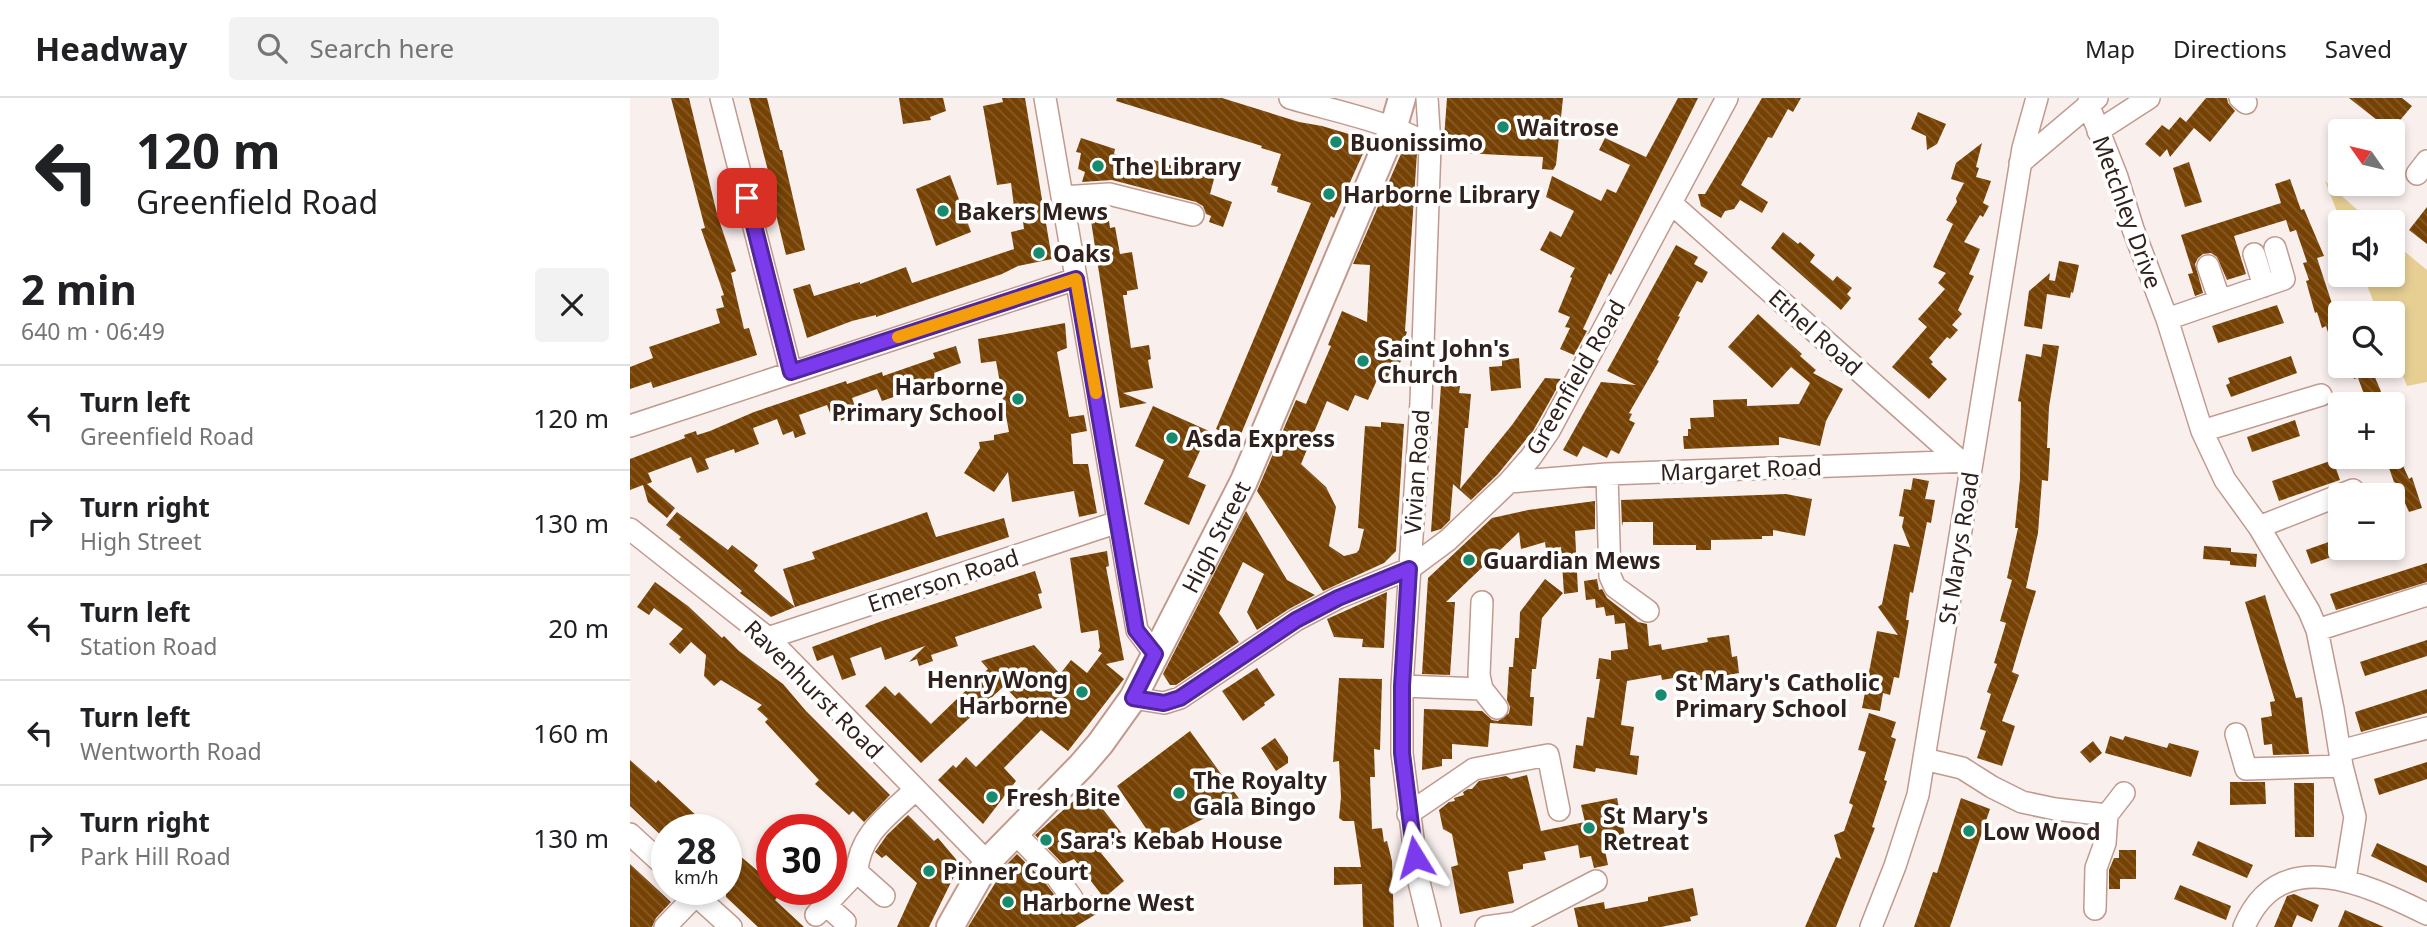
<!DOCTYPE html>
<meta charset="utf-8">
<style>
body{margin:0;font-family:"Noto Sans",sans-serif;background:#f2f2f2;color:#202124;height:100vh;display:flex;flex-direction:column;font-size:26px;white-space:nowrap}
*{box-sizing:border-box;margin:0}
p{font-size:23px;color:#757577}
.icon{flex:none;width:38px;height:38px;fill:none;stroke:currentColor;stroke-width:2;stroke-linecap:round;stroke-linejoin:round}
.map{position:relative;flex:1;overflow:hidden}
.panel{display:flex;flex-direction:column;background:#fff;width:630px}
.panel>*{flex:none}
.guide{background:#fff;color:#202124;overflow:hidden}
.needle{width:46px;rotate:304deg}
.tools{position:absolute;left:1698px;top:21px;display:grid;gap:14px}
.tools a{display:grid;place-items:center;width:77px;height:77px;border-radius:7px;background:#fff;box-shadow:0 4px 10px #0003;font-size:35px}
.speed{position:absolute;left:21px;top:716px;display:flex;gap:14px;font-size:35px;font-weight:700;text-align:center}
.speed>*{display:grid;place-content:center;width:91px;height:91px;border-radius:50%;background:#fff;box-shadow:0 4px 10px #0003;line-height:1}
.speed small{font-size:18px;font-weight:400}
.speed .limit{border:10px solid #d22;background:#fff;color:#111}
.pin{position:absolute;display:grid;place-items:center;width:60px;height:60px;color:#fff;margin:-30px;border-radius:14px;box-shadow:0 4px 10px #0006}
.me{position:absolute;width:77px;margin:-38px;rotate:352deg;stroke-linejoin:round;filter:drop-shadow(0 0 5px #0008)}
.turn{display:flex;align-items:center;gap:24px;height:147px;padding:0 21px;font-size:32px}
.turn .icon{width:91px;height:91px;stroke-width:2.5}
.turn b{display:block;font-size:49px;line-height:60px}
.round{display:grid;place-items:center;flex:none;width:74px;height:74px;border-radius:7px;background:#f2f2f2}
.overview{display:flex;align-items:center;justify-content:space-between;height:119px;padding:0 21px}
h1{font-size:42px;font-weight:700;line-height:52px}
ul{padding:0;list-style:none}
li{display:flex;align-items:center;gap:21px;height:105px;padding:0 21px;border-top:2px solid #e0e0e0}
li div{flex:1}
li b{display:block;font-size:26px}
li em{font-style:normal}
header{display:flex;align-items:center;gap:42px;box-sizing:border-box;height:98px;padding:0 35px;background:#fff;border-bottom:2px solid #e0e0e0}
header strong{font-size:33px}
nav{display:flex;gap:38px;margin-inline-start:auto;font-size:24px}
.search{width:490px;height:63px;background:#f2f2f2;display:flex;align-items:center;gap:18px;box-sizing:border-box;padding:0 24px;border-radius:7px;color:#757577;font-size:26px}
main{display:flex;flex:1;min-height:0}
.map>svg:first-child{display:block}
</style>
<header>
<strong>Headway</strong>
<div class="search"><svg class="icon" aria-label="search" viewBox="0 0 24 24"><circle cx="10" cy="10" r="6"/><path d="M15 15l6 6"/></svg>Search here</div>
<nav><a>Map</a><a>Directions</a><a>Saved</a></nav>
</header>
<main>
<section class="panel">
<div class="guide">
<div class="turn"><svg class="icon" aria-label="left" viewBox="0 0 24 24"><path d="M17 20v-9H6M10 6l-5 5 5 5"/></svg><div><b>120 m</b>Greenfield Road</div></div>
</div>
<div class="overview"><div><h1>2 min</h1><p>640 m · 06:49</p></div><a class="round"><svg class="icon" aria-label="close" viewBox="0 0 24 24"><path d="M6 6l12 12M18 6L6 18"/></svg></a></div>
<ul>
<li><svg class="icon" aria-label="left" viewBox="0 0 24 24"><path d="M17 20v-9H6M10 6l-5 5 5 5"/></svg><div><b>Turn left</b><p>Greenfield Road</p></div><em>120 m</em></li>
<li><svg class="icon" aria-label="right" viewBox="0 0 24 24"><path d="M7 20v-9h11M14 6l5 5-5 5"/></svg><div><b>Turn right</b><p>High Street</p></div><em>130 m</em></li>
<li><svg class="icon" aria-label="left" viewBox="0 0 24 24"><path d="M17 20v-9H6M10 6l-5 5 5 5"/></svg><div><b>Turn left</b><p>Station Road</p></div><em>20 m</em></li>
<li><svg class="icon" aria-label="left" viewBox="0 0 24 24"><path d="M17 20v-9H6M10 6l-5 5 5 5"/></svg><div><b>Turn left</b><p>Wentworth Road</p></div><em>160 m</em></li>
<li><svg class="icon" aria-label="right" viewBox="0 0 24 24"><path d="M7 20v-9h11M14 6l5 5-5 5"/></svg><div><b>Turn right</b><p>Park Hill Road</p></div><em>130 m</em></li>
</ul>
</section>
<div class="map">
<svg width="1797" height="829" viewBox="0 0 1797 829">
<defs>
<pattern id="building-back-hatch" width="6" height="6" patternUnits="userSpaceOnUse" patternTransform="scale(1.75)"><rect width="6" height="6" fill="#764204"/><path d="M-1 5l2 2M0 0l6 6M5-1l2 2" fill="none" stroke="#855a29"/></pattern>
</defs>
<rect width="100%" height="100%" fill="#f9f0ee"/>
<path fill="#e7cf94" d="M1695,83L1741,124H1711Z
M1762,143L1797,172V284L1777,288L1762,251V215H1748L1733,177H1762Z"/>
<path fill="url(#building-back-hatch)" d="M41,0H59L87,116L106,173L101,175L114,231L119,230L127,257L23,290L21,284L0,291V269L23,260L19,249L90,225L86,211L94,209L91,198L94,197L71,131L75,130Z
M119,0H137L150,52H152L175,152L156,157L144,108L147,107Z
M269,0H313L316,13L300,19L301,22L273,26Z
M372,0H395L422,161L388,168L372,176L246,219V217L222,223L177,240L163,191L180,186L184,198L230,184V186L276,169L282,185L384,151L381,134L394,131L391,108L384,109L381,85L367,87L353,8L373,4Z
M487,0H592L669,24L692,28L739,42L704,120L701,118L609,341L586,331L681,105L647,94L648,89L641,87L651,56L631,50L632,48L486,3Z
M817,0H933L926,67L923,72L912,71L913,59L813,54Z
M1048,0H1068L981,177L979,175L953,231L957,233L944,257L930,251L940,230L935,229L940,219L928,214L942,180L940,179L945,170L910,152L920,133L931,139L944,113L916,99L922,78L971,103L977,91L986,95L1000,67L969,52L975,40L1016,59Z
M1132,0H1171L1163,14L1158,11L1142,40L1138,39L1111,87L1138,104L1132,115L1110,102L1104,111L1095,113L1091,120L1071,108L1068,96H1075Z
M1576,0H1597L1598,5L1605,13L1580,44L1564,30L1540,59L1537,51L1530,59L1515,46L1532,27L1539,32L1550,19L1556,24Z
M1719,0H1772L1782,8L1761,33Z
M1288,14L1316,26L1307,46L1297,52L1296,38L1281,31Z
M451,40L485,51L484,56L523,68L524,62L584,81L580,96L602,104L593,129L579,124L581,118L576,116L573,108L566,104L482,82L452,84L455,74L448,71L451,55L446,54Z
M1352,45L1346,69L1349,70L1346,79L1361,83L1353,105L1359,108L1353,119L1350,117L1334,144L1350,151L1339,176L1344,178L1328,212L1332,216L1322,227L1328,232L1320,241L1317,239L1299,260L1303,264L1301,266L1317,281L1299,301L1262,269L1297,229L1288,221L1315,191L1308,185L1316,175L1303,169L1323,126L1316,122L1327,104L1326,100L1334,85L1321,81L1326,65Z
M774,49L787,55L775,233L777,234L773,245L776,251L769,267L762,269L755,286L747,282L738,302L725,297L718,313L697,303L671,366L696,389L706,409L699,448L714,458L726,455L729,452L734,431L728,430L735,328L751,329V324L774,326L766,453L754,465L693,493L627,393L666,302L676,306L701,248L698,247L712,213L737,224L740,167L723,166Z
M1559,64L1572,104L1555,109L1543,70Z
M320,77L341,134L306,148L286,91Z
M1660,81L1671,112L1674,111L1694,158L1687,160L1710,230V262H1707L1696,228L1692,230L1687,214L1685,215L1676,183L1679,182L1673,165L1677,164L1666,132L1660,134L1656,122L1604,138L1616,176L1597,182L1587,159L1581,155L1573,156L1568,160L1565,166L1573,195L1565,198L1558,176L1563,175L1551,137L1651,105L1645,86Z
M477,109L480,130L485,129L490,156L502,154L508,191L497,193V197H493L501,250L519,247L521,261L518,262L523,290L493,295L517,305L490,310L459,110Z
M1797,109V146L1779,132Z
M1153,134L1168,146L1170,144L1185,157L1180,164L1203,183L1207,178L1222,190L1217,196L1221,200L1211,212L1141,150Z
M1046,147L1068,159L1064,166L1078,174L1072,185L1067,183L1048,218L1050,219L1027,262L1029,263L999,315L1002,316L999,322L1005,325L989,356L981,352L977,360L953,348L947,359L933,352L971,284L1006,287L977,273Z
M1429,163L1449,167L1443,195L1441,194L1440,200L1417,196L1412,231L1394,228L1399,193L1420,175L1419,182L1425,183Z
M1647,207L1654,225L1588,245L1582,228Z
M1128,216L1172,256L1170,258L1186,272L1183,275L1213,291L1196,323L1190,348L1149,339V347L1054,351L1053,338H1058V331H1061L1060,320L1084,319L1083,302L1117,301V308L1169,306L1180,285L1161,269L1142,290L1098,249Z
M435,225L437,250L427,254L439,319L454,317L457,333L441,336L443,366H458L467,415L449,419L444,393L382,404L378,374L364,394L334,375L350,350L349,344L364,342V337L379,334L366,263L351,265L348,241Z
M1413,246L1429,248L1419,309L1417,350H1420L1418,383L1412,382L1408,435L1396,490L1406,493L1382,574L1389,577L1372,623L1385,628L1372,668L1347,660L1356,633L1350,631L1361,596L1357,594L1367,566L1364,565L1376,525L1370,523L1382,482L1377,480L1388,430H1385L1390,381L1391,304L1388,303L1396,256L1411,259Z
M326,248L331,265L304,275L307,284L252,303L247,291L222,300L228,317L204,325L197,307L169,317L176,336L165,340L163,333L153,337L147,321L123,330L129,346L105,355L104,351L75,361L79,371L67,375L61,359L18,375L22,384L17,386L45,410L37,420L18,404L13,387L0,392V361L55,340L54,337L66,333L67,337L80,333L124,314L216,283L217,286L252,274L253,278L305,260L303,255Z
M1661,258L1667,275L1601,299L1596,287L1600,285L1598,280Z
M889,260L891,290L861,293L859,269L872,268V262Z
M1719,268H1757V270L1724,281Z
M1743,275L1750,291L1755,306H1739L1734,296L1728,280Z
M915,280L932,281L903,333L868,376L841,402L823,386L820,422L811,431L801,434L811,287L830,288L829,295L841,296L838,330H835L830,391L882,327Z
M523,308L579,333L558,379L576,387L559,427L514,406L534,362L505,348Z
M1665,322L1670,338L1622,354L1617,339Z
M1702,359H1740L1741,367L1706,371Z
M1755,359H1769L1779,381L1782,379L1792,410L1779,414L1766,385L1764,384Z
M1703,362L1710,382L1649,403L1642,383Z
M1283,380L1299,383L1295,401L1305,402L1301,425L1297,424L1283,495L1280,494L1276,522H1279L1269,580L1264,579L1260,597L1253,595L1250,613L1232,610L1247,533L1268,537L1248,509L1252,506L1264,446L1280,449L1272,429L1274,419L1269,418L1274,391L1281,392Z
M1156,396L1182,401L1175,438L1143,432V438H1132V441L1081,442V452H1066V447H1023V424H993L992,428L991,402Z
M965,403V431L945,433L948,494L934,496L931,449L916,451L915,444L891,451L889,434L816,504H825L820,577L792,576L798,480L862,420L898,412Z
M616,413L657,482L685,497L659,511L627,532L617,514L634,476L613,464L589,515L609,544L546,587H540L533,576Z
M47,414L98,452L102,447L128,467L124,473L165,509L141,519L110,495L112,493L49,441L51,439L36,427Z
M297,414L306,439L374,420L379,439L165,509L153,471L185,461L182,454Z
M1710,440V456L1681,466L1676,452Z
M1574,448L1601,450V454L1627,456L1626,469L1600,467V463L1573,461Z
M477,453L479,468L476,469L494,562L476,566L494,581L438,653L411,632L374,670L386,683L353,726L308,682L323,667L326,670L336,659L346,669L400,615L374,588L291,665L235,608L255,588L265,598L269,594L301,626L358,571L351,563L404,547L430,576L441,562L457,575L472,555L468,553L470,549L468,532L451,535L440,460Z
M1797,465V484L1706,512L1700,496Z
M405,473L412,495L408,496L412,510L325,539L328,548L301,557L303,563L289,568L287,561L279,564L295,548L255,562L251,549L220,560L226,577L212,582L203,557L187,563L182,549L252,523Z
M915,481L933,495L912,520L906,571H902L900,599H904L902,628L860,625L858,649L822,646V661H812V668L792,672L794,611L852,613L862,622L868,623L879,615L880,609L877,602L879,569H883L885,540H889L890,514Z
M967,481L969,492L972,491L977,500L1008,524L1017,526L1019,548L1031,546L1032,552L1078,544L1077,540L1099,537L1102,559L1107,558L1109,575L1060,584V577L1032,582L1031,577L997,583L991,627L1004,629L1000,657L1009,658L1007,677L966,670L965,674L943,670L946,647L953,648L957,619L964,620L970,581H966L969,560L981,562V553L998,551L995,525L985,526L984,517L976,518L974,509L966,510L965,501L956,502L954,483Z
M25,484L58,508L92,540L94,538L109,553L153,586L176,613L260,697L234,724L223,713L219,717L185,686L189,682L135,624L138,621L127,611L132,607L91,582L84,588L74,578L76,557L61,544L50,556L39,546L53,531L24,510L19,517L7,509Z
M757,494L754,550L732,549L733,541L704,539L697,521Z
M1635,497L1666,600L1672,599L1679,656L1643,657L1642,646L1634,647L1631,620L1642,618L1640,604L1645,603L1615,504Z
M1797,542V558L1735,578L1730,564Z
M627,570L645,597L634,605L635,607L613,623L592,593Z
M709,580L752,581L750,652L744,651L745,679H740L742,731L752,730L754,744L757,743L762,763L764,829H733L732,786L704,787V769H731L724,723H713L709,720L711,699L709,663L703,664Z
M1797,591V615L1731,634L1725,614Z
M1239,615L1266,624L1261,639L1266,641L1254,682L1257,683L1242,729L1245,730L1206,829H1175L1206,759L1211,761L1204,737L1214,733L1223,707L1219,705L1236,654L1228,652Z
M560,633L610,702L526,745L487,688Z
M1480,638L1493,642L1495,638L1537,650L1539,645L1569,653L1561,679L1475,655Z
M645,640L658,659V665L646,673L631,650Z
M1463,643L1472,655L1460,665L1450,654Z
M0,662L26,685L28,682L82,732H37V743L0,708Z
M1797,664V681L1749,697L1744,681Z
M897,677L911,733L955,724L951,707L987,700L995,738L973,743L978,767L964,770L961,758L950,760L948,747L914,754L916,762L893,766V771L878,774L884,805L830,816L821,769L828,767L822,736L813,731L809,712L819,704L825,703L824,700L834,697L833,694L838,691H842L849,683L876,678L881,681Z
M1600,684H1635L1636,706L1600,707Z
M1664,685H1684V739H1665Z
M457,691L494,738L471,755L494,783L474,800L444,761L433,766L405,737Z
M1331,700L1360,711L1320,829H1284L1303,774L1307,775Z
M278,717L304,743L308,740L330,766L299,829H267L287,785L256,757L252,760L245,754L257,737Z
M1568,743L1623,767L1617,780L1562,757Z
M1747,745L1797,768V785L1741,758Z
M96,746L135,779L142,772V791H155L145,802L174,829H128L96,799Z
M1489,752H1506V781H1490V791H1479V772L1484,760H1489Z
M387,756L413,782L437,813L449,811L455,802L462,797L471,813L445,829H338L377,766Z
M0,766L41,804L26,820L22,829H0Z
M1550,787L1601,808L1596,822L1544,801Z
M1063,790L1068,817L1060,819L1061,823L1031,829H948L944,810L974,804L975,811L1018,803V799Z
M1664,796L1689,807L1682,824L1667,817L1662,829H1644L1657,798Z
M1715,812L1754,829H1708Z"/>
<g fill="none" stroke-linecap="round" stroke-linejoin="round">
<defs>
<path id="minor" d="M91,0L161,274
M415,0L507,532L525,556
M660,0C703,13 763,24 800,48
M797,0L800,48L791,304L772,588V655L788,780L800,829
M1610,0L1616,5
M1458,6L1487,79L1503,131L1537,221L1572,333L1595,382L1629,429L1679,513L1687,532L1703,611L1712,668L1725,719L1715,781
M1468,33L1519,0
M1390,65L1467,0
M1787,76L1797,63
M432,99L479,96L563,117
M1042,106L1329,362
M1624,156L1634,188
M1578,168L1590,203
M1537,221L1654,181L1645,150
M0,328L446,181
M1572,333L1691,297
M977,376L980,478L985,489L1018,513
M879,384L977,376L1342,363
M1629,429L1723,392L1725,397
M0,431L138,540L357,764
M1687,532L1797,497
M138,540L488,424
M772,588L852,591L867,610
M852,591L849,577L852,504
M503,600L534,605L550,600L666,522L708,500L779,471L818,442L879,384L901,359L919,333L1097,0
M1606,636L1616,671L1712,668
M1710,653L1797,630
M1294,661L1332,670L1362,689L1392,704L1425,711L1477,717L1475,745L1466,770L1465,811
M778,716L844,671L918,657L929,712
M1477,717L1494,695
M0,736L37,770
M386,736L423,774L442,800
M59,791L101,829
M254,798L227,774C229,736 259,717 285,692
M196,807L215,824
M186,817L227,774
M35,829L66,797
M856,829L885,825L966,783
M1241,829L1265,768L1288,697L1393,50L1407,0
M1614,829C1650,744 1737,787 1797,816"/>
<g id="major">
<path id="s1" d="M320,829L357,764L451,668L470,646L503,600L614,383L763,31L772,0"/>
</g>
</defs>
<use href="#minor" stroke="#c19a8f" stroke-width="24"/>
<use href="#major" stroke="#c19a8f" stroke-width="30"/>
<use href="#minor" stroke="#fff" stroke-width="21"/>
<use href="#major" stroke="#fff" stroke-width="26"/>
</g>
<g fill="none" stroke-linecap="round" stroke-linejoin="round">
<defs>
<path id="route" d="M117,100L161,274L446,181L506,532L525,556L503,600L534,605L550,600L666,522L708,500L779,471L772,588V655L785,759"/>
</defs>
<use href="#route" stroke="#51269a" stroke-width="18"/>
<use href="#route" stroke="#7c3aed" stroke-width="12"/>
<path stroke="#f59e0b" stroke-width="12" d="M268,239L446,181L466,295"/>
</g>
<g fill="#178b6d" stroke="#fff" stroke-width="2.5">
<circle cx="873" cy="29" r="7"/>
<circle cx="706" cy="44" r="7"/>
<circle cx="468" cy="68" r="7"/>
<circle cx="699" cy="96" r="7"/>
<circle cx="313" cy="113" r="7"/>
<circle cx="409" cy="155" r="7"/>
<circle cx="733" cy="263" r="7"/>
<circle cx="388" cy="301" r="7"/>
<circle cx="542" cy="340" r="7"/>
<circle cx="839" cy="462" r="7"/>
<circle cx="452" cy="594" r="7"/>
<circle cx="1031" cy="597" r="7"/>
<circle cx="549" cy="695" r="7"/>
<circle cx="362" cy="699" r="7"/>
<circle cx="959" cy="730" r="7"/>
<circle cx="1339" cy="733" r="7"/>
<circle cx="416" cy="742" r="7"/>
<circle cx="299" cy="773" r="7"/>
<circle cx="378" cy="804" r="7"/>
</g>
<g text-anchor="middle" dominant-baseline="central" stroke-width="7" stroke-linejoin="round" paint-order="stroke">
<g font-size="23" font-weight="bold" fill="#31211d" stroke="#fff" text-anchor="start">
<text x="887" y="29">Waitrose</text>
<text x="720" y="44">Buonissimo</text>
<text x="482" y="68">The Library</text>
<text x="713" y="96">Harborne Library</text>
<text x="327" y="113">Bakers Mews</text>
<text x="423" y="155">Oaks</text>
<text x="747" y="250">Saint John's<tspan x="747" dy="26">Church</tspan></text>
<text x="374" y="288" text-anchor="end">Harborne<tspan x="374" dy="26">Primary School</tspan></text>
<text x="556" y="340">Asda Express</text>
<text x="853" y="462">Guardian Mews</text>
<text x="438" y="581" text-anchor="end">Henry Wong<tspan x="438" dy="26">Harborne</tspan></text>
<text x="1045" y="584">St Mary's Catholic<tspan x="1045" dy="26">Primary School</tspan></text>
<text x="563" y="682">The Royalty<tspan x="563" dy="26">Gala Bingo</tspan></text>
<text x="376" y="699">Fresh Bite</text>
<text x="973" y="717">St Mary's<tspan x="973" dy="26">Retreat</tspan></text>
<text x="1353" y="733">Low Wood</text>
<text x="430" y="742">Sara's Kebab House</text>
<text x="313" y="773">Pinner Court</text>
<text x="392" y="804">Harborne West</text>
</g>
<g font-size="23" fill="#31211d" stroke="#fff">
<text transform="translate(1498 114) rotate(70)">Metchley Drive</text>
<text transform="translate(1186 234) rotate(42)">Ethel Road</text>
<text transform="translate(945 279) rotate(-60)">Greenfield Road</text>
<text transform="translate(1111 371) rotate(-2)">Margaret Road</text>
<text transform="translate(786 374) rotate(-86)">Vivian Road</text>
<text stroke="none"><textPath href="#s1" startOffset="476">High Street</textPath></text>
<text transform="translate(1328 450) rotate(-81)">St Marys Road</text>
<text transform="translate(313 482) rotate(-18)">Emerson Road</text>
<text transform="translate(184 591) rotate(45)">Ravenhurst Road</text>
</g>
</g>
</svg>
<div class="tools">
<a><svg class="needle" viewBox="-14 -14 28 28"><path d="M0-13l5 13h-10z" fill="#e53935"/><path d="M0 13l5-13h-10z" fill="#757577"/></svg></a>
<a><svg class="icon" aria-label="sound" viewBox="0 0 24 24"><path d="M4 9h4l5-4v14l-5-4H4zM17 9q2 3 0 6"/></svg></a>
<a><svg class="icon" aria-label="search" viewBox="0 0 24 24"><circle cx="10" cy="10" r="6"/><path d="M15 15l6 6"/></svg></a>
<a>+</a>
<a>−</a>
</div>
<div class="speed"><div>28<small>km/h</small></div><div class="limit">30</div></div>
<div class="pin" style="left:117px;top:100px;background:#d93025"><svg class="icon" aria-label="arrive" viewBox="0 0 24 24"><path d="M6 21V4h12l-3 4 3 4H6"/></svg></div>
<svg class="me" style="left:785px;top:759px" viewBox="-20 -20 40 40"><path d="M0-17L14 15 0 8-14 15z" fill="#7c3aed" stroke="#fff" stroke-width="4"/></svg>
</div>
</main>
